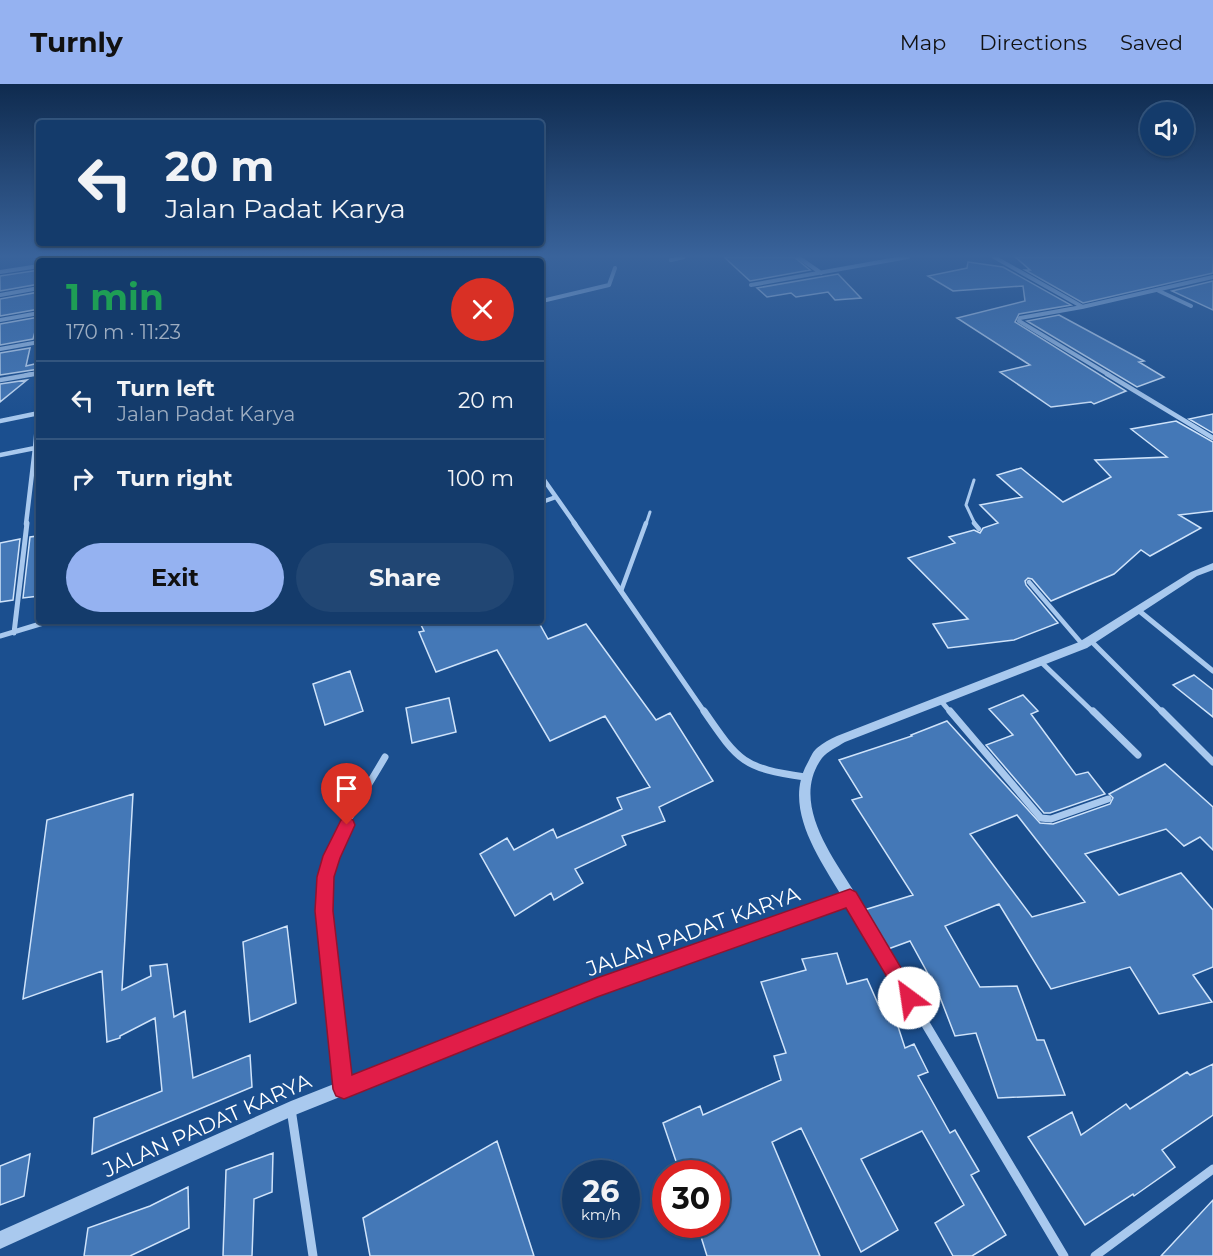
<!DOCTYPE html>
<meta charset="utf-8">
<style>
body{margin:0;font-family:Montserrat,sans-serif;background:#214673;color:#f1f3f6;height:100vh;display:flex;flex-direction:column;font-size:22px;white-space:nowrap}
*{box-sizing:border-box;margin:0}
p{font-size:20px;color:#9dadc1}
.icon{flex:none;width:33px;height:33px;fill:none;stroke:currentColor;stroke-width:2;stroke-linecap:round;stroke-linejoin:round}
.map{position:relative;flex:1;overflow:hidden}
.sheet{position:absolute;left:36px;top:174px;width:508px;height:366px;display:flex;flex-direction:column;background:#143b6b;border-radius:6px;box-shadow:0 2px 4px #0004,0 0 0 2px #33557e}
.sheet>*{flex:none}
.hud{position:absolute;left:36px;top:36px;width:508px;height:126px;border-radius:6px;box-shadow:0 2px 4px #0004,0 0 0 2px #33557e;background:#143b6b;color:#f1f3f6;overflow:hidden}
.fabs{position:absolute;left:1140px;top:18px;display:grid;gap:12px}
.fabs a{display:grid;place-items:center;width:54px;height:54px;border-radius:50%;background:#143b6b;box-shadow:0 2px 4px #0004,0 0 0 2px #33557e;font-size:30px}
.speed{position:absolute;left:562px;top:1076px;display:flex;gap:12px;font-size:30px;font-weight:700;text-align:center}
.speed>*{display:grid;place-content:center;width:78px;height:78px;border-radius:50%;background:#143b6b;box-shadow:0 2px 4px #0004,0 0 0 2px #33557e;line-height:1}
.speed small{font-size:15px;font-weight:400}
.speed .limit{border:9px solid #d22;background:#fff;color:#111}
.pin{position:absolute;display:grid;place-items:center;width:51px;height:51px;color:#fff;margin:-62px -26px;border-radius:50% 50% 50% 0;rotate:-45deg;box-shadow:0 0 6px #0007}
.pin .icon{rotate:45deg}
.me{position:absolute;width:66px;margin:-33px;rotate:329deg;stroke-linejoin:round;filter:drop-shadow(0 0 4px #0008)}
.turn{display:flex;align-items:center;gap:21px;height:126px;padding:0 30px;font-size:27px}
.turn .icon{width:78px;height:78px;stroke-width:2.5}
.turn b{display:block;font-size:42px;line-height:51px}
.round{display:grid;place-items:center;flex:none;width:63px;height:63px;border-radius:32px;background:#214673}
.headline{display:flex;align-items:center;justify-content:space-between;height:102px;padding:0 30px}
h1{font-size:36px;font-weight:700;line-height:45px;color:#1e9e55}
.primary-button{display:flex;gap:12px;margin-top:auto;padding:12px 30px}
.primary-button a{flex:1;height:69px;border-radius:36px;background:#95b2f1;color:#111;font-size:24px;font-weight:700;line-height:69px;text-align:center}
.primary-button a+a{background:#214673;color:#f1f3f6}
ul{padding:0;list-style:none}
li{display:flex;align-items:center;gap:18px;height:78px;padding:0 30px;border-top:2px solid #33557e}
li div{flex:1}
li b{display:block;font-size:22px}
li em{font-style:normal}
header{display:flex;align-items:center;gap:36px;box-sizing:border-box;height:84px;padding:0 30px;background:#95b2f1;color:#111}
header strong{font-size:28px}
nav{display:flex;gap:33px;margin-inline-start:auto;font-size:21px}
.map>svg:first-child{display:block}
</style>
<header>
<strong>Turnly</strong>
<nav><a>Map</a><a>Directions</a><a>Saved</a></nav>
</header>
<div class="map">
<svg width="1213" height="1172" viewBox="0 0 1213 1172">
<rect width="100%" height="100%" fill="#1b4f8f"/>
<path fill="#4478b7" stroke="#cfe3fa" stroke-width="1.5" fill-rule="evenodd" d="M724,173H794L810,186L750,197Z
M1015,173H1213V189L1083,219L1025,186H1030Z
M968,178L1003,183L1071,221L1019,230L1015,238L1126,307L1094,320L1091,318L1051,323L1000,288L1030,281L957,234L1025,217L1023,202L953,207L928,192L967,184Z
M39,186V200L0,207V192Z
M838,190L861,214L835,216L828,208L796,213L791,209L767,213L757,204Z
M1213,197V226L1172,207Z
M39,208V225L0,232V215Z
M1059,231L1144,277L1139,278L1164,293L1137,303L1027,237Z
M39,233L33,255L0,261V240Z
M30,264L26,282L39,279V285L0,291V269Z
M27,296L0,318V300Z
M1213,330V349L1189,335Z
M1176,337L1213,358V427L1179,431L1201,444L1150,472L1141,466L1114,490L1051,517L1032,495L1028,494L1025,497L1026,501L1058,539L1014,556L948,564L933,540L968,535L908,474L955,459L949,453L974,446L980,449L983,444L998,439L980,421L1022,413L997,391L1021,384L1063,418L1111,393L1095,376L1167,373L1131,345Z
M38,452L35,465L39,464V512L23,514L30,453Z
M20,455L13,516L0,518V459Z
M419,537H538L548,555L586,540L656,636L670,629L713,697L659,723L665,737L622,752L626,761L575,785L583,799L554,816L551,809L515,832L480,770L507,754L514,766L553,745L557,754L622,725L617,714L650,703L605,632L550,657L497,566L436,588L419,548L424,547Z
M350,587L363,627L325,641L313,600Z
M1194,591L1213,606V633L1173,601Z
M1023,611L1038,627L1031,630L1076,691L1088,688L1105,710L1050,729H1044L986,661L1013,651L989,625Z
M449,614L456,648L412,659L406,624Z
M947,637L1040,739L1053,740L1110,720L1113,714L1109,710L1165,680L1213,723V766L1200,753L1184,762L1166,745L1085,770L1119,811L1181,789L1213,826V883L1193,891L1212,918L1159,930L1130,883L1051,905L999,820L945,842L980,903L1017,902L1037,956H1044L1065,1011L998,1014L976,949L955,952L938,908L910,857L888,865L864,826L913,811L852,716L862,713L839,676L912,652L911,651ZM1017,731L1085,818L1032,833L970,750Z
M133,710L122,906L151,892L150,882L167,880L174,933L185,927L193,994L250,971L252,1003L92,1070L94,1034L162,1007L155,934L120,952V954L107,958L102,887L23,915L47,736Z
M287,842L296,919L250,938L243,858Z
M837,869L847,900L867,895L879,922L891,921L905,964L914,960L928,988L918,992L950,1049L955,1046L979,1087L971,1091L1006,1151L972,1172H953L935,1139L964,1121L922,1047L861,1075L898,1146L861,1168L801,1044L772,1058L820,1172H707L697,1140H717V1089H680L663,1039L700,1022L703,1031L781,996L774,972L786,969L761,898L806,886L802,875Z
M1213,980V1031L1162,1066L1175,1083L1134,1112L1133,1110L1085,1141L1028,1053L1072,1028L1081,1051L1126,1020L1130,1025L1187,988L1190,991Z
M497,1057L534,1172H370L363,1134Z
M273,1069L272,1108L254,1115L252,1172H223L226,1086Z
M30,1070L24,1112L0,1121V1082Z
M188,1103L189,1144L130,1172H84L88,1144L150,1122Z
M1213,1116V1172H1161Z"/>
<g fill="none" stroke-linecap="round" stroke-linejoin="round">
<path stroke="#a9c9ee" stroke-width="3" d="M974,396L966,421L975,440
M646,440L650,428"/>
<path stroke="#a9c9ee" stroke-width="4.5" d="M974,439L979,445
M1029,498L1083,561
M621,507L646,439"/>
<path stroke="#a9c9ee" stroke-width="4" d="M192,173V177
M209,173L210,177
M798,173L821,189
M994,173L1081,222
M671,176L684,173
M55,177L66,173
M73,177L98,173
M0,188L39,182
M751,201L908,173
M1159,207L1191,222
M0,211L39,204
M542,217L609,201L615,184
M0,236L39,229
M0,265L39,258
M26,291L39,289
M1109,291L1019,237L1020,234L1082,223L1213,193"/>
<path stroke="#a9c9ee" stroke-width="4.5" d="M1107,290L1213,354
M0,296L34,290
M0,337L39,329
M0,371L35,364L39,319
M542,393L575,440
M542,418L556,413
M26,440L35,364L39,363"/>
<path stroke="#a9c9ee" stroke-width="5" d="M574,439L705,629
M1138,526L1213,587
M14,549L27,439
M0,552L50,537
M1091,557L1163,629
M1040,577L1094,629
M941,617L951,629"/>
<path stroke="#a9c9ee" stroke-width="7" d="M704,627C739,678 743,684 805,693
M950,627L1041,734L1051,735L1108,715
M1093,627L1138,671
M1162,627L1213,678
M850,814L883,869
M328,869C326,844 322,819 326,794C331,757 366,706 385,673"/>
<path stroke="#a9c9ee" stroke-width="9" d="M328,867L343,1004
M882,867L1064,1172
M291,1025L313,1172
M1095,1172L1213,1085"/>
<path fill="#a9c9ee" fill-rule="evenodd" d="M1213,479V486L1197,492L1087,564L845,658C837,663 828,667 822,674C790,718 832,772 855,809L857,814L855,819L597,910L295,1031L0,1165V1147L291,1017L597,896L841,811C819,774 783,724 807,680C810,675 812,668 817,664C823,659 830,655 837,652L1079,558L1191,488Z"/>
</g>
<linearGradient id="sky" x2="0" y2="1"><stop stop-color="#0f2b4f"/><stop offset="0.51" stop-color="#39639b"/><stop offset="1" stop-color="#39639b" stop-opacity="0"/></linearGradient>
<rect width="1213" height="338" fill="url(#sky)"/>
<path fill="#e11d48" stroke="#92132f" stroke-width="1.5" d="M347,733L353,736L355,741L340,774L334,793L333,827L352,991L597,894L850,805L856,808L919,914L916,920L909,923L903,920L846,824L597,913L344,1015L336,1012L333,1005L315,827L317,793L323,772L341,736Z"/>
<g text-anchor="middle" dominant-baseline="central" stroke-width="4.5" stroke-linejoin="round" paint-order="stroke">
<g font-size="21" fill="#fff" stroke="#1b4f8f">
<text transform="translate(693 847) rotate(-20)">JALAN PADAT KARYA</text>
<text transform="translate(207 1041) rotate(-24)">JALAN PADAT KARYA</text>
</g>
</g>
</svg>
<div class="fabs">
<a><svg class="icon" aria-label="sound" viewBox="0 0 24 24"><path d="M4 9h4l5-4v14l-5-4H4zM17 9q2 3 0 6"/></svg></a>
</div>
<div class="speed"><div>26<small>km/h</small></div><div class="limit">30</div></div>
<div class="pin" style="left:347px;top:741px;background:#d93025"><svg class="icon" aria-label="arrive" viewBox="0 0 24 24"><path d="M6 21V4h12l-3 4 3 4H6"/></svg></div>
<svg class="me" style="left:909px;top:914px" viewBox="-20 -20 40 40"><circle r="19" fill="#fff"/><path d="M0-13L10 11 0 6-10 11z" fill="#e11d48"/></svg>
<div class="hud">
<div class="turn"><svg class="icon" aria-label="left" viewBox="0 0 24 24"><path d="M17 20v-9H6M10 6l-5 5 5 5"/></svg><div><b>20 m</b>Jalan Padat Karya</div></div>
</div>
<section class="sheet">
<div class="headline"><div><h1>1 min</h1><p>170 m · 11:23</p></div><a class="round" style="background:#d93025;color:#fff"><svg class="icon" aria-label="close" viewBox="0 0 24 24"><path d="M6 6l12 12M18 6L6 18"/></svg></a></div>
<ul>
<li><svg class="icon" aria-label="left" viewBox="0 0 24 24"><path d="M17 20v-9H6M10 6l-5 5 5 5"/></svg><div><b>Turn left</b><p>Jalan Padat Karya</p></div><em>20 m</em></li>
<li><svg class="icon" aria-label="right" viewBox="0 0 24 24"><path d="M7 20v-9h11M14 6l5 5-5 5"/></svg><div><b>Turn right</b></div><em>100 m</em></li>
</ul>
<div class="primary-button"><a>Exit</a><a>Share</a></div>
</section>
</div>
